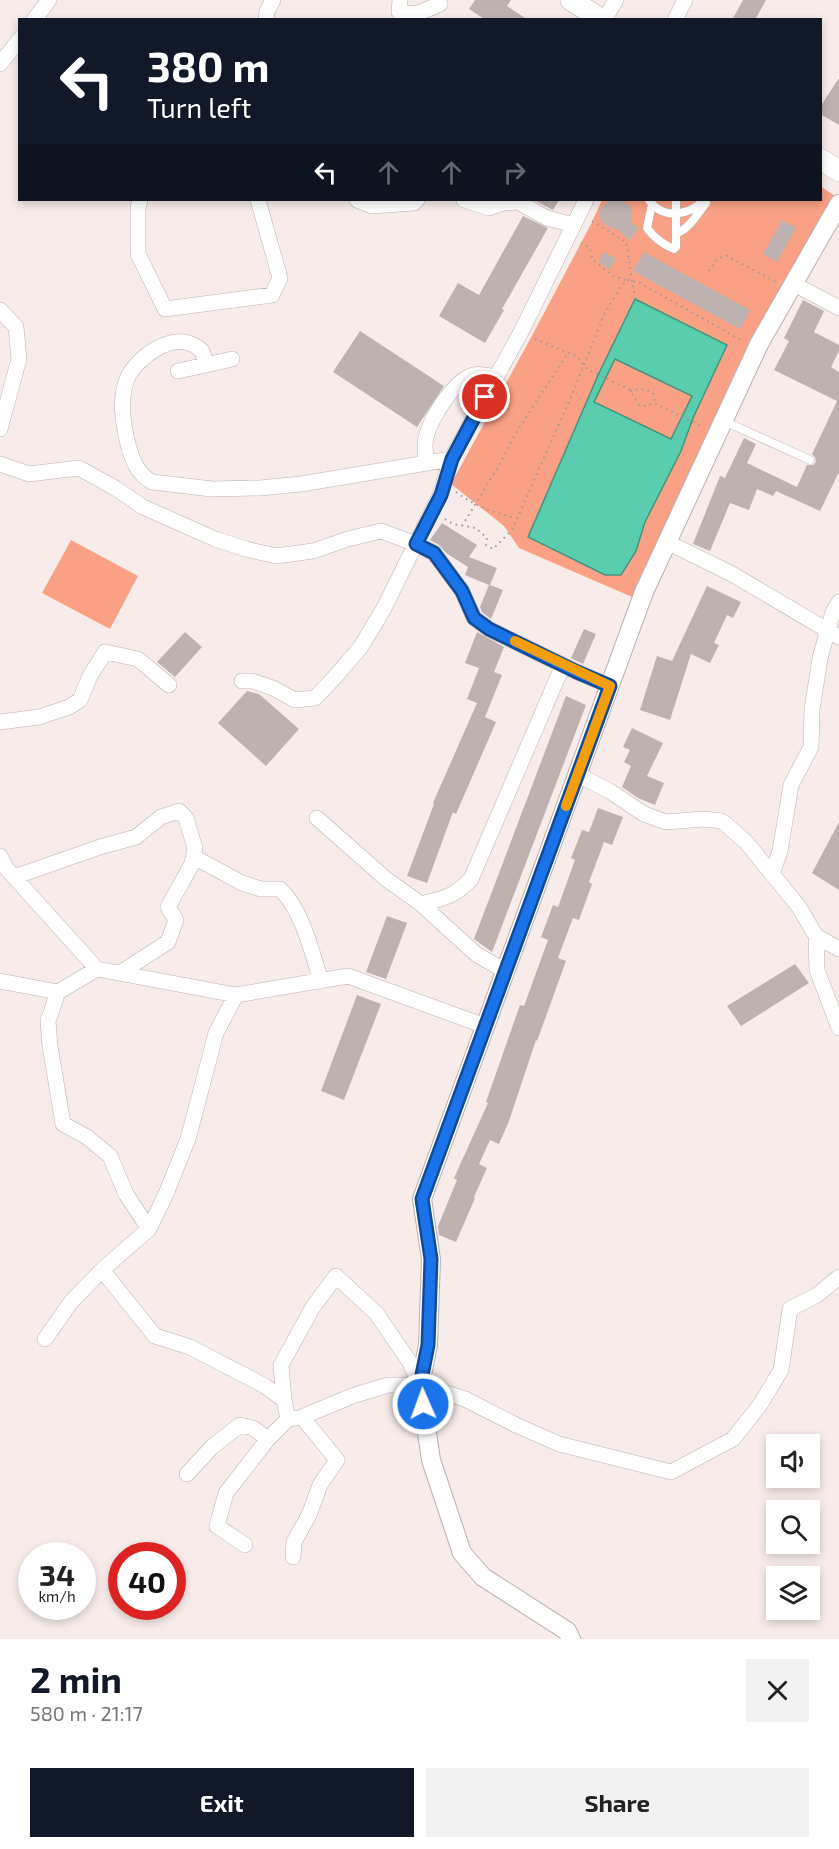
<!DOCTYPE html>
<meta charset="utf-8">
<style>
body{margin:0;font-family:"Exo 2",sans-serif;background:#f2f2f2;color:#222;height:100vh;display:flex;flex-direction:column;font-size:22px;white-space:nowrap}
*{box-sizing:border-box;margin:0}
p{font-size:20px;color:#767676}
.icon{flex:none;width:33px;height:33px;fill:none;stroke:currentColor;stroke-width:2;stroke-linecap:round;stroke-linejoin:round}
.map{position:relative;height:1639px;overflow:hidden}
.details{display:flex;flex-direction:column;background:#fff;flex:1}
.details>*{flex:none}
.hud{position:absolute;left:18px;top:18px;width:804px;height:183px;border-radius:0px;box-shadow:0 3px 9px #0003;background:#111827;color:#fff;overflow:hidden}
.controls{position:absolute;left:766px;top:1434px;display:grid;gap:12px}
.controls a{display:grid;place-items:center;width:54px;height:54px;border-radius:0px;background:#fff;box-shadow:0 3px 9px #0003;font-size:30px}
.speed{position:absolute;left:18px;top:1542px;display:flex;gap:12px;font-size:30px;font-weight:700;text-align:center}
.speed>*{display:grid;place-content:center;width:78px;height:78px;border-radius:50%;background:#fff;box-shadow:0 3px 9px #0003;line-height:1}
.speed small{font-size:15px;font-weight:400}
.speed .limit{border:9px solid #d22;background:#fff;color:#111}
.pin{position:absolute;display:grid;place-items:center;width:51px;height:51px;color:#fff;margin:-26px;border:3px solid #fff;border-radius:50%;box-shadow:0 2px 6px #0007}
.me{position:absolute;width:66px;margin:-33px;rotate:358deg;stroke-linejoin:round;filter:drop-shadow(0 0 4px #0008)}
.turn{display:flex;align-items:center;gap:21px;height:126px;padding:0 30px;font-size:27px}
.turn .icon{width:78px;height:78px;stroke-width:2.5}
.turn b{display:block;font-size:42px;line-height:51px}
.lanes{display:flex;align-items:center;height:57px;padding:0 30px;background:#0003;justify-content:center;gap:30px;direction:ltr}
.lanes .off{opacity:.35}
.round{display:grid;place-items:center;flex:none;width:63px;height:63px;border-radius:0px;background:#f2f2f2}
.headline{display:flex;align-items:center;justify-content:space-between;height:102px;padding:0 30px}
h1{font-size:36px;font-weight:700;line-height:45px;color:#111827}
.action{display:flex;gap:12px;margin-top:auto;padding:12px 30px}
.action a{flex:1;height:69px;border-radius:0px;background:#111827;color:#fff;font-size:24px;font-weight:700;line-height:69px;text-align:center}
.action a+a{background:#f2f2f2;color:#222}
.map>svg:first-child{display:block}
</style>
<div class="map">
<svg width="839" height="1639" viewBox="0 0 839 1639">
<rect width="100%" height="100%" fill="#f7ece9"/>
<path fill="#faa185" d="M821,187L839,198L644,592L632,597L519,548L504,526L451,484L534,332L591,224L602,200H820Z
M71,540L138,576L110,629L42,593Z"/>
<path fill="#59cdad" stroke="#44947d" stroke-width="1.5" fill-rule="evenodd" d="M635,299L727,345L693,418L681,451L645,522L636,551L621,575H605L528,537L599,373ZM615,359L692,396L671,439L594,402Z"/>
<path fill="#bdb2af" d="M475,0H511L507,6L528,20H486L469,9Z
M743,0H766L755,20H732Z
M839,78V125L820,114V107Z
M534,200H559L553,210Z
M610,200H622L631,207L632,223L639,228L630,240L616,229L608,227L603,223L600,218V210Z
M523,216L548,228L502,309L504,310L485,343L439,316L458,283L479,295Z
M782,220L796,228L777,262L763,254Z
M604,252L616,259L610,269L598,262Z
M644,252L750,310L740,329L633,271Z
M803,300L824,311L814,332L839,345V351L831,367L839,372V472L820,511L776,491L773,496L757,489L749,510L730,503L710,551L693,544L720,476L725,478L744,438L756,444L747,463L797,487L807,465H813L816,462L815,457L812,454L837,401L774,370L789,341L784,338Z
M360,331L444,386L417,427L333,372Z
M442,523L477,545L469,557L497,568L490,585L503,590L491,619L482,612L480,607L489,585L465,575L468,567L446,553L439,545L430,540Z
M707,586L741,602L733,618L727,615L714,643L719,645L710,663L691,654L670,720L640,710L657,656L672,661Z
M584,629L596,634L583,664L571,658Z
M185,632L202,647L175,677L157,662Z
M477,632L504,647L494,672L502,675L485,717L496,722L456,814L453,812L427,883L407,876L434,804L433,803L477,703L467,699L479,668L465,663Z
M247,691L259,694L299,729L266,766L218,723Z
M566,696L586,705L492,952L474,939Z
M632,728L663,743L647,776L664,783L655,805L638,798L622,787L631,766L624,762L630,750L623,747Z
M598,808L623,817L612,845L604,842L589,882L592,884L579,920L573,918L558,958L566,961L537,1041L536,1040L509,1121L499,1144L490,1140L479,1164L487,1168L474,1197L475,1198L456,1242L439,1235L438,1226L457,1180L454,1178L488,1103L486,1102L520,1005L524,1006L548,940L541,937L553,905L558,907L575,860L571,858L582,830L589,832Z
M839,822V890L812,873Z
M387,916L407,923L386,979L366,972Z
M795,964L809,983L741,1026L727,1006Z
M357,995L381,1004L344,1100L321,1091Z"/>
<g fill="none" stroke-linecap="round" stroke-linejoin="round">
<defs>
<path id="service" d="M649,200C663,220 689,216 704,200
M652,204L647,228C654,238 662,244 674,249L676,247V200
M677,233C689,229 698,213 706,203
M724,421L810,460"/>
<path id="minor" d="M400,0L399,12L416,14L440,4
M34,20L49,0
M266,20L267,11L273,0
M604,20L616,0
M675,20L685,0
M0,64L20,39
M140,200L138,208V254L165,309L272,295L280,278L258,200
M357,200L372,206L414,203L417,200
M464,200L489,208L504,203L518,202L547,218L574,225
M794,284L839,308
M0,310L16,327L19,359L0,429
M232,359L206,365C205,361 204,355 202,351C201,350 197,347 195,346C172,331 136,358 127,379C119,400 123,423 128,444C132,459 137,474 152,482L212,489L260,488L301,484L451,459L521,332L586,200
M178,371L206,365
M426,463C426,457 425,450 425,444C427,423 452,382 473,375C479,373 490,376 496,377
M0,464L29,474L79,468L115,488L143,507L215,539L246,549L276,556L313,551L348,539L381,531L416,544L434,553L462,591L474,618L489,629L577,672L610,686
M667,542L732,574L839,637
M242,681H252L273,688L295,700L315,698L335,677L360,648L383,610L440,495L451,459
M0,722L39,717L69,707L80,700L90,676L105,652L138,659L169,685
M577,774L611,792L644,814L666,822L703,819L722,821L746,842L799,907L816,936L839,949
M317,818L386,879L421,904L476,954L505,971
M0,856L6,868L97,969
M194,857L242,883L261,889H280C302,909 312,953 321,981
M772,874L780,851L791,785L811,747L812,710L820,658L833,612L839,602
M14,877L100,847L136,837L161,817L179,811L186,818L195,848L192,864L168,907L176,920L168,942L120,973
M421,904C444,898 454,897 471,879L563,665
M816,936L817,970L839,1028
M0,981L58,992L97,969L236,995L348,976L485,1026
M58,992L48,1021L50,1046L63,1124L87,1137L110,1156L126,1194L149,1229
M102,1270L155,1336L190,1347L265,1386L284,1400L288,1419
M45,1339L71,1302L102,1270L149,1229L166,1194L188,1139L216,1033L236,995
M284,1400L281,1365L313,1307L336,1276L376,1313L409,1361L420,1385
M187,1474L212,1447L240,1425L253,1428L268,1439
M245,1545L217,1526L226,1493L268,1439L288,1419L296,1418
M293,1557L294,1542L309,1515L320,1485L337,1460L302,1417L352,1396L388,1385H420L465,1399L516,1425L559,1444L671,1472L733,1439L760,1405L781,1370L790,1309L817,1295L839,1277"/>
<path id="tertiary" d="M571,1639L567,1631L483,1577L462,1553L431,1460L420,1385L428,1345L431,1259L422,1199L644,592L759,344L839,204"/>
<path id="secondary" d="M571,0L602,20
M820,159L839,171"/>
</defs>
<use href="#service" stroke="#bcb1ae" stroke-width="9"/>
<use href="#minor" stroke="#bcb1ae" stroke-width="16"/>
<use href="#tertiary" stroke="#bcb1ae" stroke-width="20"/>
<use href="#secondary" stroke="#bcb1ae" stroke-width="22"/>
<path stroke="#9f9795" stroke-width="2" stroke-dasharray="1.5 4.5" stroke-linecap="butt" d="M592,221L626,242L635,299
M581,243L589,247L593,260L615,277L628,280
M709,271L718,258L727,256L776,282
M535,339L578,357L588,370L629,389L639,405L645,406L654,403L704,427
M630,391C639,389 644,388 653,393L655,402
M456,492C475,506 494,513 517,518
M445,519L453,524L476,528L487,538L486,545L493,549L512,530L571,397L604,315L621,286L628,280L640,283L739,339H744
M462,526L498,467L517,431L568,353"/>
<use href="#service" stroke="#fff" stroke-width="8"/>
<use href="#minor" stroke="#fff" stroke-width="15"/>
<use href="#tertiary" stroke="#fff" stroke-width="18"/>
<use href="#secondary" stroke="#fff" stroke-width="21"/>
</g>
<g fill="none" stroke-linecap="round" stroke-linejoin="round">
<defs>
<path id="route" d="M423,1404L420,1385L428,1345L431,1259L422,1199L610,686L577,672L489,629L474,618L462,591L434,553L416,544L441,495L452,459L485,397"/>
</defs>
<use href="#route" stroke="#114b97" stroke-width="15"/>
<use href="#route" stroke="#1a73e8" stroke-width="10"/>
<path stroke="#f59e0b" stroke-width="10" d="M515,641L610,686L566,806"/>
</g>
</svg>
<div class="controls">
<a><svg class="icon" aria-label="sound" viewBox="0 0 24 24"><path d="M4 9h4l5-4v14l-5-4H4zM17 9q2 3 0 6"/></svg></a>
<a><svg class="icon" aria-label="search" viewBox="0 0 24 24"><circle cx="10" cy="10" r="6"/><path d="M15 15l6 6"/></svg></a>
<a><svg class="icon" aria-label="layers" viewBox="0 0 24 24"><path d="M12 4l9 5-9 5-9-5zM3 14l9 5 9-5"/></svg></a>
</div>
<div class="speed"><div>34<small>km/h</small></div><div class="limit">40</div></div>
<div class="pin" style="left:485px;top:397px;background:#d93025"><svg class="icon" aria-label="arrive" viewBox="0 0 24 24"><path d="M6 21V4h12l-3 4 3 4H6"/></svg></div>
<svg class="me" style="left:423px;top:1404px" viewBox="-20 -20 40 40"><circle r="17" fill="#1a73e8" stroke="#fff" stroke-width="3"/><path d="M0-11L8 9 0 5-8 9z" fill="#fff"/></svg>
<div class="hud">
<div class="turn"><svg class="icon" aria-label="left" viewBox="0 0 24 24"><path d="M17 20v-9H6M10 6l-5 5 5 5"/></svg><div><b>380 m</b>Turn left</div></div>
<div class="lanes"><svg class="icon" aria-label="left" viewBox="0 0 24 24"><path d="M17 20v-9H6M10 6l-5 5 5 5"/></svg><svg class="icon off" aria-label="ahead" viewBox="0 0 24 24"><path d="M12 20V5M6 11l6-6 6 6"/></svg><svg class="icon off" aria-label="ahead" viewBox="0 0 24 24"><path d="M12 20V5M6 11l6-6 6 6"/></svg><svg class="icon off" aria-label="right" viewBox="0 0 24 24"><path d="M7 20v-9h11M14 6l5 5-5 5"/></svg></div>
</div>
</div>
<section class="details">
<div class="headline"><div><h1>2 min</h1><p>580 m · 21:17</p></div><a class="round"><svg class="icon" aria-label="close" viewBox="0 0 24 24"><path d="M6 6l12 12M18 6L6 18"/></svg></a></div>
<div class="action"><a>Exit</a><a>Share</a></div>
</section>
